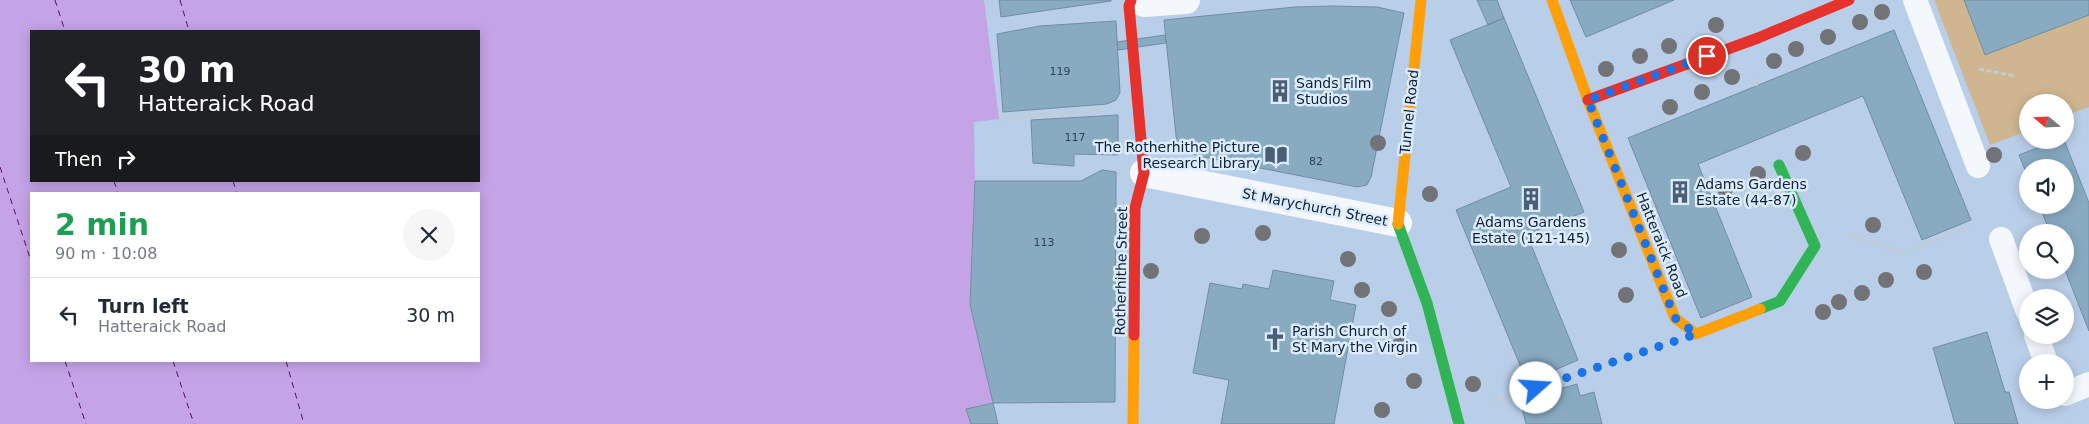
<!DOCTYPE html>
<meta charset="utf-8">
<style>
body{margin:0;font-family:"DejaVu Sans",sans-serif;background:#f6f6f7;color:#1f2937;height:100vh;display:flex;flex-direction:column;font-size:19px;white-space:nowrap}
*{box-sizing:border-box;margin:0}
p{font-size:16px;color:#747a83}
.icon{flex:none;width:28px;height:28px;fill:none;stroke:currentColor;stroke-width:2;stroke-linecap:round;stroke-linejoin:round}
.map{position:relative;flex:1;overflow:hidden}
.details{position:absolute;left:30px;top:192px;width:450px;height:170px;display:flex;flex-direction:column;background:#fff;border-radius:0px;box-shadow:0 2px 12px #0003}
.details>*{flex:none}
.top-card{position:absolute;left:30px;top:30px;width:450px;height:152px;border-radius:0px;box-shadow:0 2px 12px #0003;background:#202124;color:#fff;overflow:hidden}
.needle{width:32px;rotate:289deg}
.controls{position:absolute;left:2019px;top:94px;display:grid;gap:10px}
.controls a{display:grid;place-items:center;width:55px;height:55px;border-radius:50%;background:#fff;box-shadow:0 2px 12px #0003;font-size:25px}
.pin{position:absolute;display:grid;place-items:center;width:42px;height:42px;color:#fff;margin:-21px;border:2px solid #fff;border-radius:50%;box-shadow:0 1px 5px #0007}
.me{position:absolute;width:55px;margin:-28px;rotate:71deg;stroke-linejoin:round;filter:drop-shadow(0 0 4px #0008)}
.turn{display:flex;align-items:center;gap:18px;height:105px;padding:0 25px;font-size:22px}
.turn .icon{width:65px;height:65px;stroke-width:2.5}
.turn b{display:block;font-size:35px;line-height:42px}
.then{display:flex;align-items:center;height:48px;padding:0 25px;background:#0003;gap:10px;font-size:19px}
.round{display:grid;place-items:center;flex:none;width:52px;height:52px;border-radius:26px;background:#f6f6f7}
.overview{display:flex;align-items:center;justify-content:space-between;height:85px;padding:0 25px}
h1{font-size:30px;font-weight:600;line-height:38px;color:#1e9e55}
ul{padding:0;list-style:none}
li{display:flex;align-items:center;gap:15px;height:75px;padding:0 25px;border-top:1px solid #e0e1e3}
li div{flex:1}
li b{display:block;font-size:19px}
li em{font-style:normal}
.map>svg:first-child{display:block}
</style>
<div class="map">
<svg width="2089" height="424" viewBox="0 0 2089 424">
<rect width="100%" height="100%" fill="#b9cee8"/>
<path fill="#cfb691" d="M1934,0H1964L1985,55L2089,15V107L2065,116V102H2028L2027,131L1990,145Z"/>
<path fill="#c4a3e7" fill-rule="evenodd" d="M0,0H984L999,119L974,122L975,181L970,304L998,424H0ZM31,31H479V181H31ZM31,194H479V361H31Z"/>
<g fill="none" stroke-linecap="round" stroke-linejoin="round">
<path stroke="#590d77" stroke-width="1" stroke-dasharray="6 5" stroke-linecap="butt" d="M55,0L65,31
M180,0L189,31
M0,167L31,261
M114,181L118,194
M233,181L237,194
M65,361L86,424
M173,361L194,424
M286,361L304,424"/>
</g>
<path fill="#88abc2" stroke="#728da0" d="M999,0H1111V1L1001,17Z
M1477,0H1497L1504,18L1488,25Z
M1570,0H1674L1586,37Z
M1964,0H2089V15L1985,55Z
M1332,6L1377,7L1404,13L1371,177L1367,185L1357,187L1199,156L1185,151L1177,145L1164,20L1295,7Z
M1504,18L1584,212L1527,235L1578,360L1527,382L1456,210L1511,187L1450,40Z
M1116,21L1120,93L1116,100L1107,104L1003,112L997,34L1040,26Z
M1894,30L1971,220L1922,240L1863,96L1698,164L1752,297L1701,318L1628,138Z
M1165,35L1166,43L1118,50L1117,42Z
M1118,115V155L1074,154V166L1033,163L1031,120Z
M2057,140H2064L2089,203V331L2065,270V232H2050L2039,205H2065V168H2028V177L2019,155Z
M1102,170L1116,172L1115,402L993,403L970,304L975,181H1081Z
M1273,270L1334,281L1330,300L1356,305L1334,424H1221L1229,380L1193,373L1210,283L1242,289L1243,284L1269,289Z
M1987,332L2005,392H2009L2018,424H1955L1933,348Z
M1577,384L1580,396L1594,392L1602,424H1526L1520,400Z
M993,403L998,424H971L966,409Z"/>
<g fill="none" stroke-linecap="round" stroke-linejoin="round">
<path stroke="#c3cbd3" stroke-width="3" stroke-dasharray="5 2.5" stroke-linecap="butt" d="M1979,69L2015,76
M1756,86V77
M999,119L1103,110
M1849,236L1852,235L1903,252L1970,226
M1491,402L1654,348"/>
<path stroke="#f4f8fc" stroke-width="24" d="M1915,0L1978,166
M2001,239L2028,312
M2036,335L2046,362
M2065,394L2089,384"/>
<path stroke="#f4f8fc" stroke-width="28" d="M1139,0L1144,3L1186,0
M1144,173L1398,223"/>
<path stroke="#30b455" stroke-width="11" d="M1398,224L1427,303L1459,424
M1760,309L1780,301L1815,246L1779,165"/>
<path stroke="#ff9f0a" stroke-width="11" d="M1552,0L1588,100L1675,318L1696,334L1760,309
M1398,224L1421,0
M1133,424L1134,335"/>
<path stroke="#e5322d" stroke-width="11" d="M1131,0L1129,6L1144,173L1135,208L1134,335
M1588,100L1758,38L1849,0"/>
</g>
<g fill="#717376">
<circle cx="1882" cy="12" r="8"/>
<circle cx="1860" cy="22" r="8"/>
<circle cx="1716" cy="25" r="8"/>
<circle cx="1828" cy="37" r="8"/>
<circle cx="1669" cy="46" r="8"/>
<circle cx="1796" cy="49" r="8"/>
<circle cx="1640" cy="56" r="8"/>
<circle cx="1774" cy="61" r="8"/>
<circle cx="1606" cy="69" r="8"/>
<circle cx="1732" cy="77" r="8"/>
<circle cx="1702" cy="92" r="8"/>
<circle cx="1670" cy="107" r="8"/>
<circle cx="1378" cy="143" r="8"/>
<circle cx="1803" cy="153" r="8"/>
<circle cx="1994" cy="155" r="8"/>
<circle cx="1758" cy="174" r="8"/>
<circle cx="1725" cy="189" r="8"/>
<circle cx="1430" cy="194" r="8"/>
<circle cx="1873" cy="225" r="8"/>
<circle cx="1263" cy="233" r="8"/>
<circle cx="1202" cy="236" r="8"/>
<circle cx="1619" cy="250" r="8"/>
<circle cx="1348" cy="259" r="8"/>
<circle cx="1151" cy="271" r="8"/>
<circle cx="1924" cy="272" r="8"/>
<circle cx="1886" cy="280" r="8"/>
<circle cx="1362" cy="290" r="8"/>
<circle cx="1862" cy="293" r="8"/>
<circle cx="1626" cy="295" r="8"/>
<circle cx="1839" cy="302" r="8"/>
<circle cx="1389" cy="309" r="8"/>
<circle cx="1823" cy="312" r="8"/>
<circle cx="1400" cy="345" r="8"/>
<circle cx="1414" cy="381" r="8"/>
<circle cx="1473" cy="384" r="8"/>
<circle cx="1382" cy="410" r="8"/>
</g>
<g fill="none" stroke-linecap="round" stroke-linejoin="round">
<path stroke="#1a73e8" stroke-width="9" stroke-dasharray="0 16.2" d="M1536,388L1696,334L1675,318L1588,100L1707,56"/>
</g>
<defs>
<symbol id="building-bare" viewBox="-9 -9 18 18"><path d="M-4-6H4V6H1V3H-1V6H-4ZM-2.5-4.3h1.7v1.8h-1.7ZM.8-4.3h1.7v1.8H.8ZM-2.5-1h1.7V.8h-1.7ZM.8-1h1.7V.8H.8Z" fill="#4a5e75" stroke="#dcebfe" stroke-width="2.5" paint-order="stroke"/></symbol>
<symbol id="library-bare" viewBox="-9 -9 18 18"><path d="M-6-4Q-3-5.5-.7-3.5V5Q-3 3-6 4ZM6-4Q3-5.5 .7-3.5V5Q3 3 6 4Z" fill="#4a5e75" stroke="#dcebfe" stroke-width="2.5" paint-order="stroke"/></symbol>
<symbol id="church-bare" viewBox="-9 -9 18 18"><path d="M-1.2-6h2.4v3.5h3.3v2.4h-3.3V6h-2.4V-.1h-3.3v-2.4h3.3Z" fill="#4a5e75" stroke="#dcebfe" stroke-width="2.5" paint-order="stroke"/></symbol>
</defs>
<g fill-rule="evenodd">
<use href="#building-bare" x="1264" y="75" width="32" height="32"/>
<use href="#library-bare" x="1260" y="139" width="32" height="32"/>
<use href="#building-bare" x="1664" y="176" width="32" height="32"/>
<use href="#building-bare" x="1515" y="183" width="32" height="32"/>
<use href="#church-bare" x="1259" y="323" width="32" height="32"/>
</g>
<g text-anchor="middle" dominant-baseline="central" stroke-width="5" stroke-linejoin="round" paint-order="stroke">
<g font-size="11" fill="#2c445a">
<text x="1060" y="71">119</text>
<text x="1075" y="137">117</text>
<text x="1316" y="161">82</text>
<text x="1044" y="242">113</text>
</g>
<g font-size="14" fill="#0e2137" stroke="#dcebfe" text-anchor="start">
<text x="1296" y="83">Sands Film<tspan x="1296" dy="16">Studios</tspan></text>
<text x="1260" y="147" text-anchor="end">The Rotherhithe Picture<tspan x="1260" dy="16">Research Library</tspan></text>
<text x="1696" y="184">Adams Gardens<tspan x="1696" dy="16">Estate (44-87)</tspan></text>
<text x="1531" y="222" text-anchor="middle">Adams Gardens<tspan x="1531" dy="16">Estate (121-145)</tspan></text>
<text x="1292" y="331">Parish Church of<tspan x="1292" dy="16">St Mary the Virgin</tspan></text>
</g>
<g font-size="14" fill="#0e2137" stroke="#dcebfe">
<text transform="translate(1409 112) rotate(-84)">Tunnel Road</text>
<text transform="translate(1315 207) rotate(11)">St Marychurch Street</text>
<text transform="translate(1662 245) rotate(68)">Hatteraick Road</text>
<text transform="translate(1121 271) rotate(-89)">Rotherhithe Street</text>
</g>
</g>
</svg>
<div class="controls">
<a><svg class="needle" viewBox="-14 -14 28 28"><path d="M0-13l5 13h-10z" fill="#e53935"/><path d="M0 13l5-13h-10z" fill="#747a83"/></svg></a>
<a><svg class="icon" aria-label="sound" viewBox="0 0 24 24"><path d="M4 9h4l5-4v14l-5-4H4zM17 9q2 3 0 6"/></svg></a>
<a><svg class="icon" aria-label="search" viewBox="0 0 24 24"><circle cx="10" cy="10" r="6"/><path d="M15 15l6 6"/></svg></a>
<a><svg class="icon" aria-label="layers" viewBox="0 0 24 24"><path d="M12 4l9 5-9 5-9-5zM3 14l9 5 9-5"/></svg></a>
<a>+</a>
</div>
<div class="pin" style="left:1707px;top:56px;background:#d93025"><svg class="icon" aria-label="arrive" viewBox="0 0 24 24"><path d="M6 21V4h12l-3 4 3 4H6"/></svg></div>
<svg class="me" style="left:1536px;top:388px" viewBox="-20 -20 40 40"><circle r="19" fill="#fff"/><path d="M0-13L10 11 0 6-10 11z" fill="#1a73e8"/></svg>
<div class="top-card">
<div class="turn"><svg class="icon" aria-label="left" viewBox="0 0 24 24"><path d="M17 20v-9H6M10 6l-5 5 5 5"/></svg><div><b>30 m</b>Hatteraick Road</div></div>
<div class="then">Then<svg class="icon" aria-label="right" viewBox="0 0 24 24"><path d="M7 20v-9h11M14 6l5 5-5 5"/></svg></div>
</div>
<section class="details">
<div class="overview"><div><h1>2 min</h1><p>90 m · 10:08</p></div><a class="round"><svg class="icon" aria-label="close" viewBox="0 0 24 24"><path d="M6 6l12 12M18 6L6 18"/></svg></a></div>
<ul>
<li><svg class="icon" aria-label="left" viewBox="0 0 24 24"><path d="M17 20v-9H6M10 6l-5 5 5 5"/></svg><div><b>Turn left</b><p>Hatteraick Road</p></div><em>30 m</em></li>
</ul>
</section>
</div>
